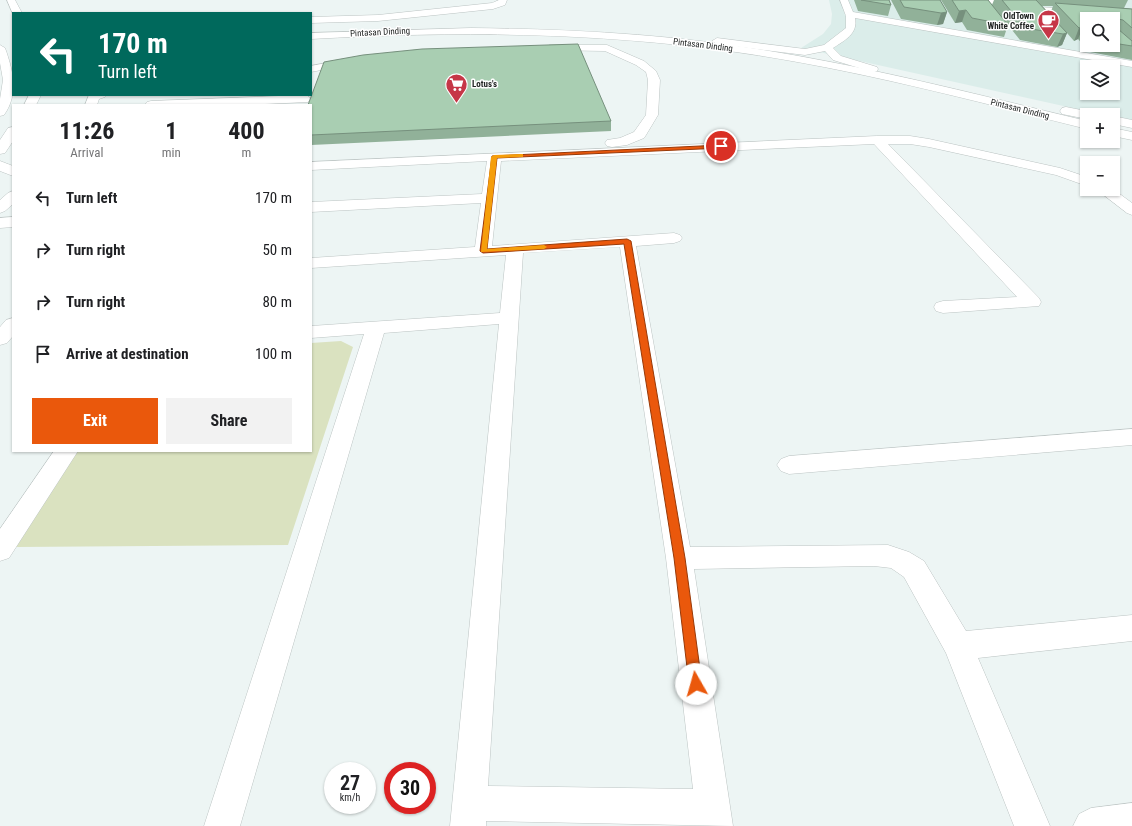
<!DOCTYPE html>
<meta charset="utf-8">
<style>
body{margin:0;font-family:"Roboto Condensed",sans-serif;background:#f2f2f2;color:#202124;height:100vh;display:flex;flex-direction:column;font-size:15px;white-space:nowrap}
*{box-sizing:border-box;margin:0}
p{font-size:13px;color:#757577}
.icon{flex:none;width:22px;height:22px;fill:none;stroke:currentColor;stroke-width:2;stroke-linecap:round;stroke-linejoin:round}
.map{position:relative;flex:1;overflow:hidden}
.drawer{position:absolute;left:12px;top:104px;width:300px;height:348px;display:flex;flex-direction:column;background:#fff;border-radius:0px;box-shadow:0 1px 3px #0004}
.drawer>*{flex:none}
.top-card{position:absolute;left:12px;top:12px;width:300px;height:84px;border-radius:0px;box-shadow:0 1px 3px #0004;background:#00695c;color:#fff;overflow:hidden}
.controls{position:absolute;left:1080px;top:12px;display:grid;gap:8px}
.controls a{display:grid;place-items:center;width:40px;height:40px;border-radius:0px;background:#fff;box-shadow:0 1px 3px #0004;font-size:20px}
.speed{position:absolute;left:324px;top:762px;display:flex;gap:8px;font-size:20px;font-weight:700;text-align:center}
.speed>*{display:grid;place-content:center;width:52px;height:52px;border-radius:50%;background:#fff;box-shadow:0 1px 3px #0004;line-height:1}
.speed small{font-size:10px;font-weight:400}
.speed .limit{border:6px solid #d22;background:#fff;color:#111}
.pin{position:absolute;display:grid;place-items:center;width:34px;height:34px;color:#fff;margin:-17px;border:2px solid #fff;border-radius:50%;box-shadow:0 1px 4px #0007}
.me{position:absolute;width:44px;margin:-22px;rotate:353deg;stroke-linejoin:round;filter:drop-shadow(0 0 3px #0008)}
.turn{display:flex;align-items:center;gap:14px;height:84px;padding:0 20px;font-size:18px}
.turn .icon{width:52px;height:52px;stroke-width:2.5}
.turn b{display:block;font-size:28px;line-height:34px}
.eta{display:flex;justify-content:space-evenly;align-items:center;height:68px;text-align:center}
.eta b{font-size:24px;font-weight:700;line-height:28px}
.button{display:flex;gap:8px;margin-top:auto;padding:8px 20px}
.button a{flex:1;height:46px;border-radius:0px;background:#ea580c;color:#fff;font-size:16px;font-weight:700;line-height:46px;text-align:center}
.button a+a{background:#f2f2f2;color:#202124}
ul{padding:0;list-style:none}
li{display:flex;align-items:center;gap:12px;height:52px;padding:0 20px}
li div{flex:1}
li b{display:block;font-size:15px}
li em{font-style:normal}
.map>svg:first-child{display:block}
</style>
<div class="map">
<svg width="1132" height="826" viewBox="0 0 1132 826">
<rect width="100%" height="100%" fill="#edf5f4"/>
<path fill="#dbedea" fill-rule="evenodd" d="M829,0H1132V121L1113,117V115H1104L801,48L823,34L831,24L832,14ZM1087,19H1113V45H1087ZM1087,67H1113V93H1087Z"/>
<path fill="#dae2c0" d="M341,341L353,347L288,545L16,547L77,451H311V343Z"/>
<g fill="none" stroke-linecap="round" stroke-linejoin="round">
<defs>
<path id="minor" d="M499,0H507L505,5L493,9L378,21L311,23V17L378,15L492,3Z
M840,0H848L853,12L1132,61V67L855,18C858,34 845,40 833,48L841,56L877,67L878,69L877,71H869L833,60L825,51L805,55L717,44L712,41L717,38L805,49L824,45L846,28V16Z
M970,0H1026L1027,2L1023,5L974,3Z
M1038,7L1132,13V19L1035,12L1033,10Z
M550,45H607L644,61L656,71L660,80L658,115L646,135L644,138L627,145L612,147L607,146L605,143L607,140L620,138L634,132L646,115L648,80L646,72L636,65L605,51L546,50L545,48Z
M353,58L357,59L358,61L357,63L311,72V66Z
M89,95H107L105,97L99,99L97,105H85Z
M304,95L308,96L310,99L308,102L242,105H145L147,102L151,101Z
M1066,107L1091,112L1093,115H1087V119L1062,114L1060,111L1062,108Z
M1113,116L1132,120V128L1113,124Z
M877,136H910L929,139L1060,168L1087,177V186L1056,175L929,147L910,144H888L1039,298L1041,302L1039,306L943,313L936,311L934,307L936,303L943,301L1017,297L874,144L501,161L492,246L674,233L680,235L682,238L680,241L674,243L636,246L690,547L888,545L909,552L924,561L966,631L1132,615V641L978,658L1050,826H1014L946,653L904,577L891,568L874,566L694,569L733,826L486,821V826H450L499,324L384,333L240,826H204L364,334L311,338V326L500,313L506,255L311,268V258L475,247L481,203L311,212V202L482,194L487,161L311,170V162ZM620,247L666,558L693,789L488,786L523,253Z
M0,161L13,166V176L0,171Z
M1096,189H1113L1132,203V215L1127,213Z
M13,191V204L5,211L0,213V200L8,193Z
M13,217V227L0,228V218Z
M13,318V336L7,343L0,345V327L6,320Z
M1132,429V445L789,474L781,471L777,465L781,459L789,456Z
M54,451H78L9,558L0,561V529Z
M1132,803V826H1073L1079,814L1091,808Z"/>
<path id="major" d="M7,0H15L22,13L13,14Z
M471,28C560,29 649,33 737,46C855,63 971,93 1087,121V129C971,100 855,69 736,52C595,32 453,31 311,39V33Z
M0,45L5,48C13,70 19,94 4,115L0,116V99L3,80L0,63Z
M29,95H41L36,105H24Z
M13,127V141L5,153L0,154V140L8,128Z
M1113,128L1132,132V140L1113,136Z"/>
</defs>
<use href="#minor" stroke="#bcc4c3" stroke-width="1"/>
<use href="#major" stroke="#bcc4c3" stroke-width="1"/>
<use href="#minor" fill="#fff" fill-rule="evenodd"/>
<use href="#major" fill="#fff" fill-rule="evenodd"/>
</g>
<path fill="#91b199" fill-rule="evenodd" d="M854,0H889L891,5L888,16L858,11Z
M891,0H940L947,12L943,24L937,25L901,19Z
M941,0H988L992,5L994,0H1128L1124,8L1132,9V60L1090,52L1078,39L1074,41L1067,33L1062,45L1057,47L1020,40L1008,25L1004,37L967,30L962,22L955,23ZM1042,6H1053L1050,14ZM1087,19H1113V45H1087Z
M311,105L611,121V131L311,145Z"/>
<path fill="#76907d" d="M966,10L962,22L955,23L959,11Z
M947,12L943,24L937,25L941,13Z
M1083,27L1078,39L1074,41L1079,28Z
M1067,33L1062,45L1057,47L1063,34Z"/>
<path fill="#a9ceb2" stroke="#76907d" d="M861,0H889L891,5Z
M900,0H940L947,12L941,13L904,7Z
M952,0H988L1008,25L972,18L966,10L959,11Z
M1002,0H1036L1067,33L1063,34L1025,28Z
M1055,3L1132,9V28L1123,20L1118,19V29L1132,41V46L1113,43V19H1087V31L1083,27L1079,28Z
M578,44L611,121L311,135V105H308L324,62L363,55L422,49Z"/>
<path fill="#ea580c" stroke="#983908" d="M721,145H723V148L497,158L487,249L627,239L631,241L685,558L702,684L700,688L696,690L691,688L689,684L674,558L624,244L483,253L480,251L492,156Z"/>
<path fill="#f59e0b" d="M521,154H523V157L497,158L487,249L544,245L547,247L544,249L481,252L491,157L494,155Z"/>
<defs>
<symbol id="cafe-pin" viewBox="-11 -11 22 30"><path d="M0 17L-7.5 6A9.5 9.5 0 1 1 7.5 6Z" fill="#c63647" stroke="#fff"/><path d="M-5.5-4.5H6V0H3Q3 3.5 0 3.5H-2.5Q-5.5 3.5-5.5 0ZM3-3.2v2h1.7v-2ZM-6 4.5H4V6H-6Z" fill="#fff"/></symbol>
<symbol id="supermarket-pin" viewBox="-11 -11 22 30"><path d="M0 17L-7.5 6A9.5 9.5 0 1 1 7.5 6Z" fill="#c63647" stroke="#fff"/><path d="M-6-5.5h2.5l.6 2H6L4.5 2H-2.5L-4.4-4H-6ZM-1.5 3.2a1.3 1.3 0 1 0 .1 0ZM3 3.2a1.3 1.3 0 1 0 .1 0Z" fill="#fff"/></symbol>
</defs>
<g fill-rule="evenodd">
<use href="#cafe-pin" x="1036" y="8" width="25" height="34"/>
<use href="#supermarket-pin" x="444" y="72" width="25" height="34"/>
</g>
<g text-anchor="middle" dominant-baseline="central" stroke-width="3" stroke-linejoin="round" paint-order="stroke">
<g font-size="9" font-weight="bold" fill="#232625" stroke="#fff" text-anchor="end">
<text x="1034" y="16">OldTown<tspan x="1034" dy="10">White Coffee</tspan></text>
<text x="472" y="84" text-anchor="start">Lotus's</text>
</g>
<g font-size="9" fill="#232625" stroke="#fff">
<text transform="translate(380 32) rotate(-3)">Pintasan Dinding</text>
<text transform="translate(703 45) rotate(7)">Pintasan Dinding</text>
<text transform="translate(1020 109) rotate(14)">Pintasan Dinding</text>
</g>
</g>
</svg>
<div class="controls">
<a><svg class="icon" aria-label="search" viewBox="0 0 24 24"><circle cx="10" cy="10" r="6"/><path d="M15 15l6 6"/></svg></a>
<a><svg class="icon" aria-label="layers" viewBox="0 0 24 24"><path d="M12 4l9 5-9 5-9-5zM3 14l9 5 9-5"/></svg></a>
<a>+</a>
<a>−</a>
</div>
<div class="speed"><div>27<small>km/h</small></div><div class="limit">30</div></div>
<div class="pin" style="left:721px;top:146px;background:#d93025"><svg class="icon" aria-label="arrive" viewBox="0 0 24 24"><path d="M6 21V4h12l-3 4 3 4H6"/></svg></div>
<svg class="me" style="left:696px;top:684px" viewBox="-20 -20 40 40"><circle r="19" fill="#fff"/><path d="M0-13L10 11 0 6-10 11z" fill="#ea580c"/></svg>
<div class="top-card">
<div class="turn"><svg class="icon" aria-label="left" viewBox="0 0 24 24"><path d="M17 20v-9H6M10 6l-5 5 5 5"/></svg><div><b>170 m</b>Turn left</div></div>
</div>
<section class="drawer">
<div class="eta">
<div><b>11:26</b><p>Arrival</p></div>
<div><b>1</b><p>min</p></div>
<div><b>400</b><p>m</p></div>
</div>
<ul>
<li><svg class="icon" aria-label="left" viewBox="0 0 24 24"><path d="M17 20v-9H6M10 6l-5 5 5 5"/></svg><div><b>Turn left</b></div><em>170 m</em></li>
<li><svg class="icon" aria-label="right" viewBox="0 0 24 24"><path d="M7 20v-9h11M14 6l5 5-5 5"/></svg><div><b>Turn right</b></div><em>50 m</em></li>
<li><svg class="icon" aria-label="right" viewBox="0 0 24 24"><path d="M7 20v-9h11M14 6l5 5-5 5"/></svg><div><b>Turn right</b></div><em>80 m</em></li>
<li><svg class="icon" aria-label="arrive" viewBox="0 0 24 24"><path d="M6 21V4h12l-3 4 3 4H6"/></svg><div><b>Arrive at destination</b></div><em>100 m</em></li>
</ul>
<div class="button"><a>Exit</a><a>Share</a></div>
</section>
</div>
